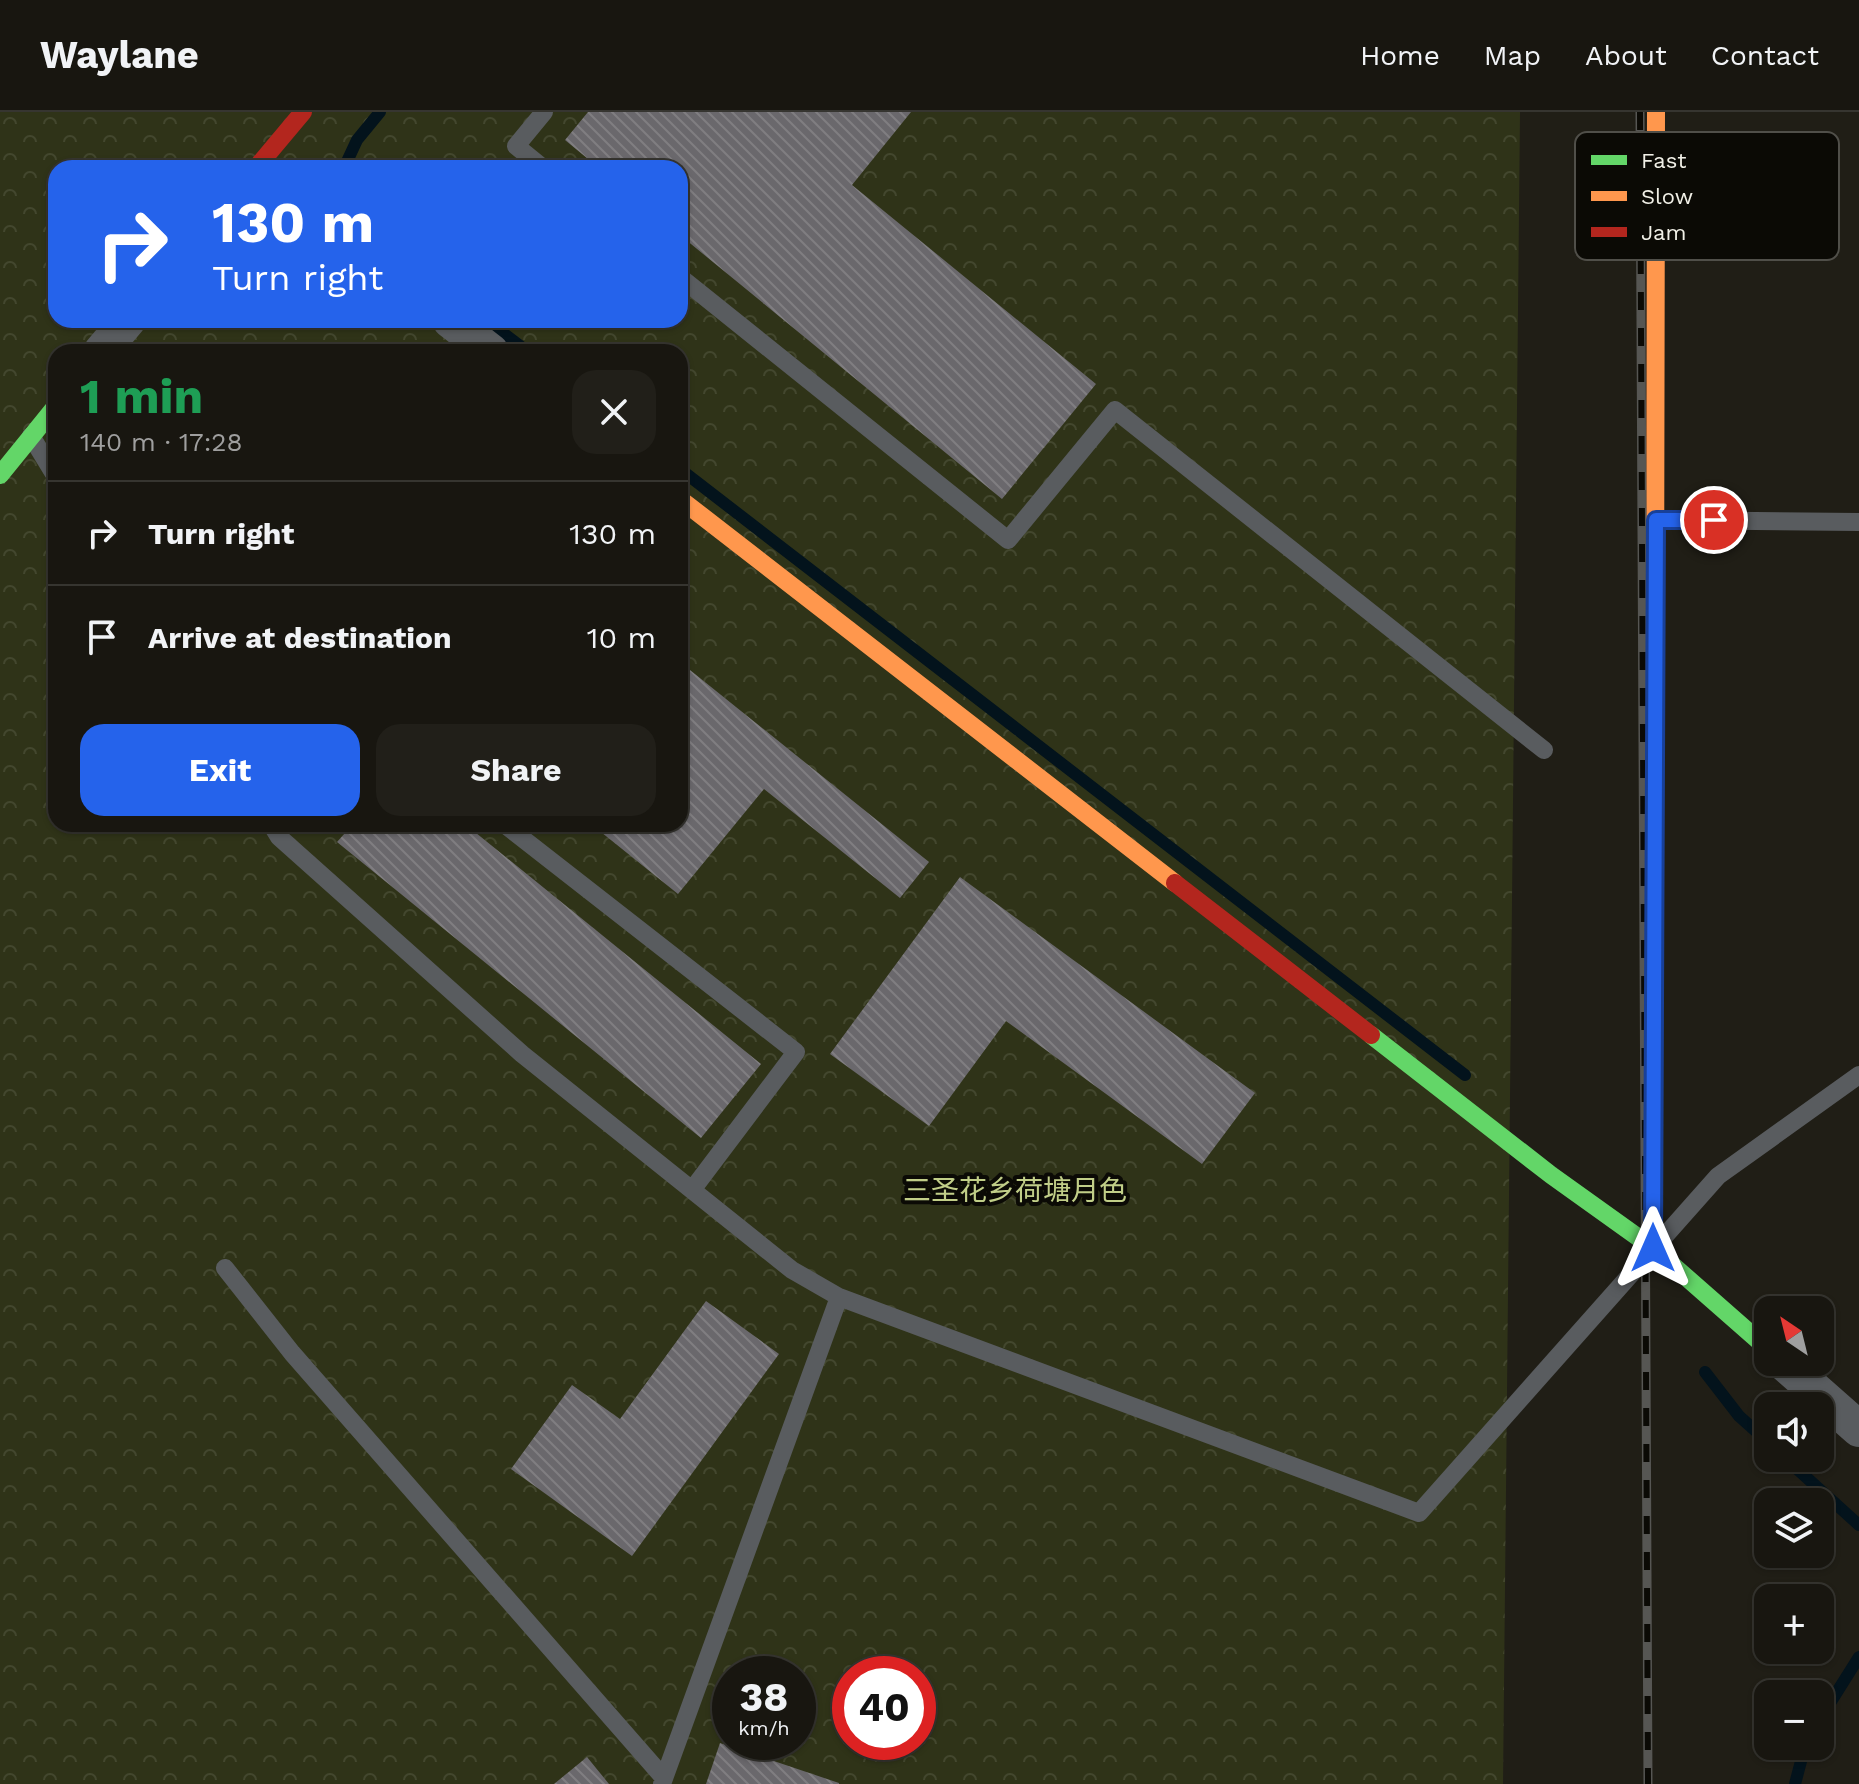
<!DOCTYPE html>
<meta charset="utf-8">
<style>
body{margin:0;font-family:"Work Sans","Noto Sans SC",sans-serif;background:#211f19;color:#f1f3f6;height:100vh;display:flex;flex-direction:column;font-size:30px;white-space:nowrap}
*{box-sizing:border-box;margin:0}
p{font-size:26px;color:#9f9f9f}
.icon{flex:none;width:44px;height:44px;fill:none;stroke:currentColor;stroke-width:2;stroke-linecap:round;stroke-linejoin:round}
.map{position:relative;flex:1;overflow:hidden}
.side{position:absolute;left:48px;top:232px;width:640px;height:488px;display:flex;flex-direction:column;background:#181610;border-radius:24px;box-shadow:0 2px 6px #0004,0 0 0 2px #363530}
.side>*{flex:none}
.banner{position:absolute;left:48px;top:48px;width:640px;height:168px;border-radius:24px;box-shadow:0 2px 6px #0004,0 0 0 2px #363530;background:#2563eb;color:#fff;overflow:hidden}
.needle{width:52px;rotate:325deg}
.tools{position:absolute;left:1754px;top:1184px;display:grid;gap:16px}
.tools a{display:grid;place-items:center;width:80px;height:80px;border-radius:16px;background:#181610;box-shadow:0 2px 6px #0004,0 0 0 2px #363530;font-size:40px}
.speed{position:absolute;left:712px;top:1544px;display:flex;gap:16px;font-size:40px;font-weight:700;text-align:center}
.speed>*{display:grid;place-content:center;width:104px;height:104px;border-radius:50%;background:#181610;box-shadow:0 2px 6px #0004,0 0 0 2px #363530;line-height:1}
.speed small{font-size:20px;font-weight:400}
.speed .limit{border:12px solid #d22;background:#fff;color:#111}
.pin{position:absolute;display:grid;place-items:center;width:68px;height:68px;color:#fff;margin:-34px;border:4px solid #fff;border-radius:50%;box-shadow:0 2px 8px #0007}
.me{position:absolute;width:88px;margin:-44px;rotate:0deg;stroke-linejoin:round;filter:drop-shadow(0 0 6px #0008)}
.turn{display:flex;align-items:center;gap:28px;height:168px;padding:0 32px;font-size:36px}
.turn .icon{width:104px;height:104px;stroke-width:2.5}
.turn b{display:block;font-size:56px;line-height:68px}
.round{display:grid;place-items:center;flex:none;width:84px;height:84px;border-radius:24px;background:#211f19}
.overview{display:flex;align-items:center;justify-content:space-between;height:136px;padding:0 32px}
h1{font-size:48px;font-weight:700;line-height:60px;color:#1e9e55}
.action{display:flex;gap:16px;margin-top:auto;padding:16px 32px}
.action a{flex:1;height:92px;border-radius:24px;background:#2563eb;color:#fff;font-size:32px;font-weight:700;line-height:92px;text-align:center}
.action a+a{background:#211f19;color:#f1f3f6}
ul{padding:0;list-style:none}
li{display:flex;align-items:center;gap:24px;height:104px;padding:0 32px;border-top:2px solid #363530}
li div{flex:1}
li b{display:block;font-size:30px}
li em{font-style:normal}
header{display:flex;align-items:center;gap:48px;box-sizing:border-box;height:112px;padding:0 40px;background:#181610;border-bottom:2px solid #363530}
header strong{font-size:38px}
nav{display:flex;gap:44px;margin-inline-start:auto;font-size:28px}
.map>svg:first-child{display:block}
</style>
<header>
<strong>Waylane</strong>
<nav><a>Home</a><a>Map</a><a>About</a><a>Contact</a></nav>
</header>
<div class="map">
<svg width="1859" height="1672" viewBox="0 0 1859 1672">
<defs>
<pattern id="park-crowns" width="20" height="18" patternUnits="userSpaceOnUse" patternTransform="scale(2)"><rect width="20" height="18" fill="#2f3318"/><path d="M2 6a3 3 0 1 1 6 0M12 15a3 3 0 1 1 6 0" fill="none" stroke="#43472e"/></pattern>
<pattern id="building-back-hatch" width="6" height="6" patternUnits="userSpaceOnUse" patternTransform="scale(2)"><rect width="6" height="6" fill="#6a686c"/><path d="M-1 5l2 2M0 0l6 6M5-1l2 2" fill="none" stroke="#807e81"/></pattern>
</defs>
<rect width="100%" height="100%" fill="#201e16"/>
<path fill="url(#park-crowns)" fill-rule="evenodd" d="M0,0H1520L1503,1672H0ZM56,56H680V208H56ZM56,240H680V712H56ZM730,1562H798V1630H730ZM850,1562H918V1630H850Z"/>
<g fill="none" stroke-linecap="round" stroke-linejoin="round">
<path stroke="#03131c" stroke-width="12" d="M344,56L357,28L380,0
M486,208L528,240
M680,357L1465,963
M1705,1260L1739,1304L1768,1330
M1785,1346L1859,1413
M1820,1607L1859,1545
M1795,1672L1805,1634"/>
</g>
<path fill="url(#building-back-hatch)" d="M588,0H911L852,73L1096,272L1002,387L680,123V56H599L565,28Z
M680,550L929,750L900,786L764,677L678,782L591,712H680Z
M353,712H465L761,952L701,1026L337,730Z
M960,765L1255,981L1202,1052L1006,909L929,1014L830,942Z
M706,1189L779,1242L632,1444L511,1357L572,1273L620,1307Z
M720,1631L839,1671V1672H706Z
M587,1645L609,1672H554Z"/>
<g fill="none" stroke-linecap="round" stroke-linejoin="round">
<path stroke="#595c5f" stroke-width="18" d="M543,56L516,34L544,0
M680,165L1008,428L1115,298L1544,638
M31,324L56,365
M1656,408L1859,410
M271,712L279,725L522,942L792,1158L839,1185L1419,1401L1718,1064L1859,963
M504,712L796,940L692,1078
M225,1156L292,1241L664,1666
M662,1672L839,1185"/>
<path stroke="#595c5f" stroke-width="36" d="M450,208L491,240
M101,240L128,208
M1783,1250L1859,1317"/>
<path stroke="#63d668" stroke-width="18" d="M0,363L56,294
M1371,923L1551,1063L1653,1136L1768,1237
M1653,1136L1655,553"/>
<path stroke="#ff974d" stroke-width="18" d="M680,387L1175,771
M1655,553L1656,0"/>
<path stroke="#b3261e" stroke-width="18" d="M256,56L303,0
M1175,771L1371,923"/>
<defs>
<path id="rail" d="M1640,0L1648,1672"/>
</defs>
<use href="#rail" stroke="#565653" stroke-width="9"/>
<use href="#rail" stroke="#0b0a05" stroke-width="6" stroke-dasharray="18" stroke-linecap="butt"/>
</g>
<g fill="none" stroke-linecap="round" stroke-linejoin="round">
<defs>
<path id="route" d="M1653,1136L1656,408H1714"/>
</defs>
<use href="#route" stroke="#184099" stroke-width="20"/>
<use href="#route" stroke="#2563eb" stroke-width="14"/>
</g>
<g text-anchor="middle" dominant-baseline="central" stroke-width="8" stroke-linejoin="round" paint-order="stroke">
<g font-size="28" fill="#c1ce88" stroke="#0b0a05">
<text x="1015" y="1078">三圣花乡荷塘月色</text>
</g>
</g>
<rect x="1575" y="20" width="264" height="128" rx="12" fill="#0b0a05" stroke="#504f49" stroke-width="2"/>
<rect x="1591" y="43" width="36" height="10" fill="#63d668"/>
<rect x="1591" y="79" width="36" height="10" fill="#ff974d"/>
<rect x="1591" y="115" width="36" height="10" fill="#b3261e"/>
<g font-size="22" fill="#f1f0e7">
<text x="1641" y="56">Fast</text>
<text x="1641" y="92">Slow</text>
<text x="1641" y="128">Jam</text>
</g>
</svg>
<div class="tools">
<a><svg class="needle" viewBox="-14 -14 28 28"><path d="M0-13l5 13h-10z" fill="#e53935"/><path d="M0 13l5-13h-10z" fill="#9f9f9f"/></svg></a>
<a><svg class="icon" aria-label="sound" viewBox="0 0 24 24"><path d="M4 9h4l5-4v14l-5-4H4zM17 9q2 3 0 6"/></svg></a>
<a><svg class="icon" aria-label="layers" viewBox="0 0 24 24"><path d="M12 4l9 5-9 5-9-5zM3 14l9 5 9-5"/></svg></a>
<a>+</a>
<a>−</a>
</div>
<div class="speed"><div>38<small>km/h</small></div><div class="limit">40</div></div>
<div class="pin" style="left:1714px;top:408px;background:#d93025"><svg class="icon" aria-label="arrive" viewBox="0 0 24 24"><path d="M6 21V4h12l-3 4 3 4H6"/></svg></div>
<svg class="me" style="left:1653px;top:1136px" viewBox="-20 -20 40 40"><path d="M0-17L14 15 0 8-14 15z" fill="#2563eb" stroke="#fff" stroke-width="4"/></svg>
<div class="banner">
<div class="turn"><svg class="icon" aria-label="right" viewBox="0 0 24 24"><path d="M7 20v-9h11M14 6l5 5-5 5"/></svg><div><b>130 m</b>Turn right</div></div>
</div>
<section class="side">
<div class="overview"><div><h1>1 min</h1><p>140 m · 17:28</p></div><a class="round"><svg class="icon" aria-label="close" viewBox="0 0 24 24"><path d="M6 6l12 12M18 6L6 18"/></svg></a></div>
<ul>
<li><svg class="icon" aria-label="right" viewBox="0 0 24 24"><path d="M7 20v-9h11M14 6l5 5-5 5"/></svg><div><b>Turn right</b></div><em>130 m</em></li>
<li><svg class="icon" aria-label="arrive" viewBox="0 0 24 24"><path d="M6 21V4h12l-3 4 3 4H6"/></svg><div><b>Arrive at destination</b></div><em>10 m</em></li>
</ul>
<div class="action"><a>Exit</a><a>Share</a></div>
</section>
</div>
